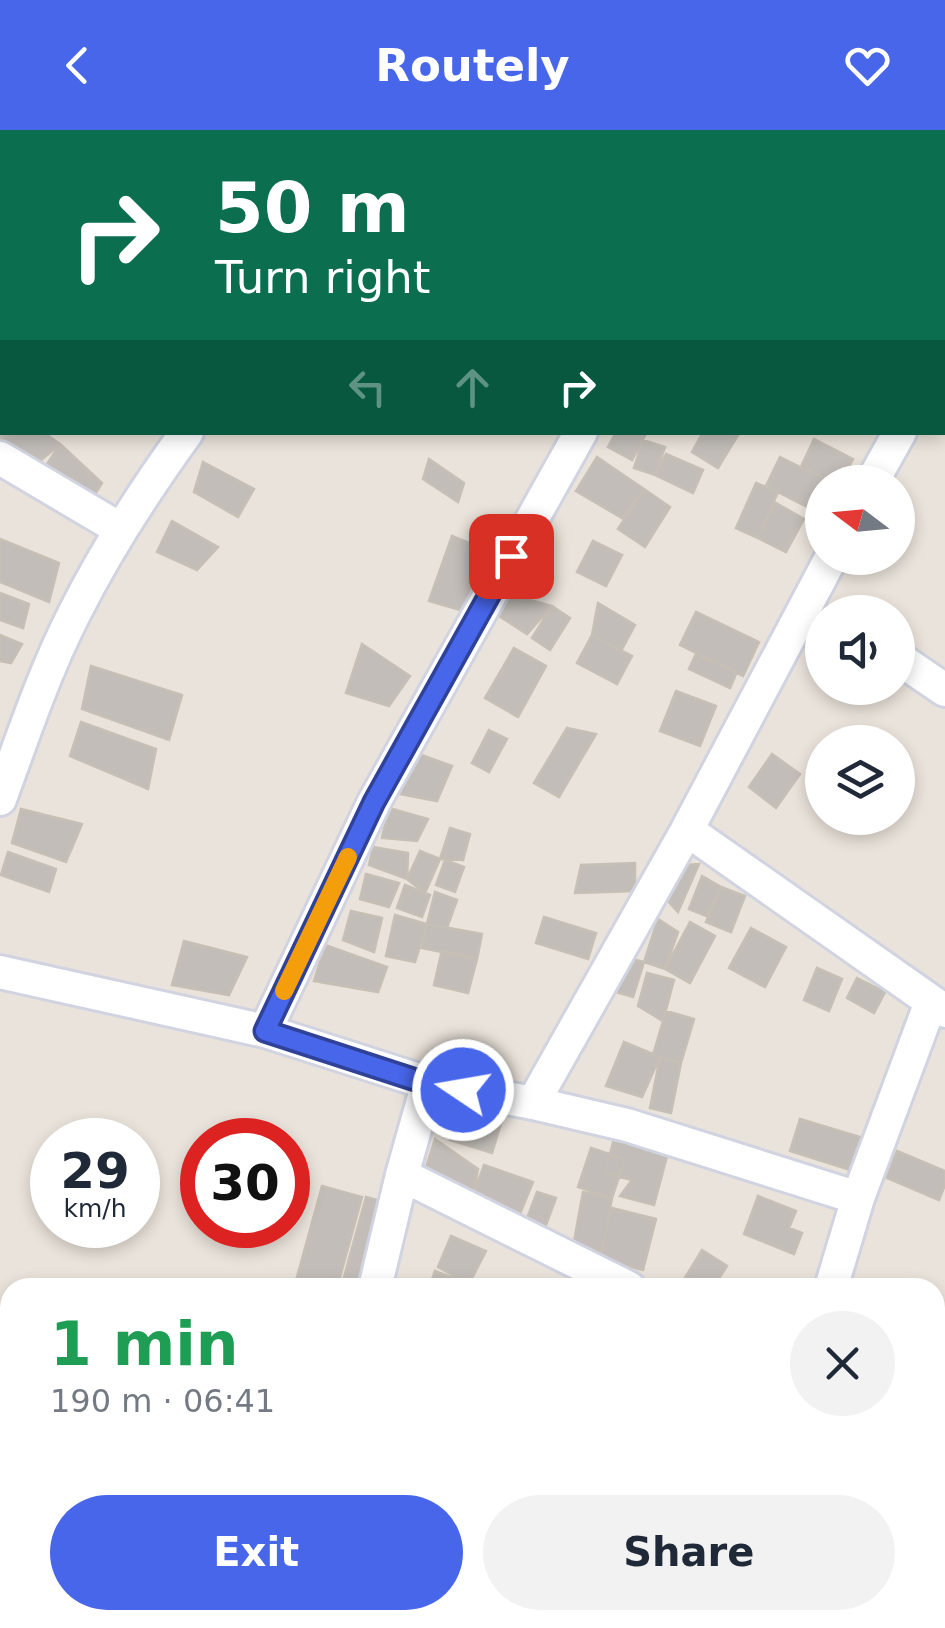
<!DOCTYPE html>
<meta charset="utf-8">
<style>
body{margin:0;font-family:"DejaVu Sans",sans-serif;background:#f2f2f3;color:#1f2937;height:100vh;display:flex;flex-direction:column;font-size:38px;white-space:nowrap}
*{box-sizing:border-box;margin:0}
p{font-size:32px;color:#747a83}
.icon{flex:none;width:55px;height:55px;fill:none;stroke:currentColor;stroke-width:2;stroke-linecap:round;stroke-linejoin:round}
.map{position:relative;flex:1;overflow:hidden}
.drawer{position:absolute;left:0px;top:1148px;width:945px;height:352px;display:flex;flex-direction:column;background:#fff;border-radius:30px 30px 0 0;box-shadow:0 5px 15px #0003}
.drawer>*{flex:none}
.top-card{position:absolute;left:0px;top:0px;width:945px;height:305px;box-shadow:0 5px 15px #0003;background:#0b6e4f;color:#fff;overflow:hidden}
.needle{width:65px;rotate:286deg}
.fabs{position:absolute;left:805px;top:335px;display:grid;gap:20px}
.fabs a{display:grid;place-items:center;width:110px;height:110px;border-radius:50%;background:#fff;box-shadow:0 5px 15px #0003;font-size:50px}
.speed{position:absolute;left:30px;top:988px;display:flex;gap:20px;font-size:50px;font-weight:700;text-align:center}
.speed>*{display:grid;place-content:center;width:130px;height:130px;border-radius:50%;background:#fff;box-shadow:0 5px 15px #0003;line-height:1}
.speed small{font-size:25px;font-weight:400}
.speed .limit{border:15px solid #d22;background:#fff;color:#111}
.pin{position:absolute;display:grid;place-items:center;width:85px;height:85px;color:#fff;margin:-42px;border-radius:20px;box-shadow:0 5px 15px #0006}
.me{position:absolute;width:110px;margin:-55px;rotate:282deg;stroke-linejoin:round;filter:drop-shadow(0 0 8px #0008)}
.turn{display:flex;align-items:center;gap:35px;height:210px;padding:0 50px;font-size:45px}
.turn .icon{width:130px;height:130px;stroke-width:2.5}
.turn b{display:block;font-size:70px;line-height:85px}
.lanes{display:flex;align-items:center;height:95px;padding:0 50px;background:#0003;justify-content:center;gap:50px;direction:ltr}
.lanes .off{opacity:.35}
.round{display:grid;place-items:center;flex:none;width:105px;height:105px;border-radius:52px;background:#f2f2f3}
.summary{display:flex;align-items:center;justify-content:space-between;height:170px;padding:0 50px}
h1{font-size:60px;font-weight:700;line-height:75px;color:#1e9e55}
.button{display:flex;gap:20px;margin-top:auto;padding:20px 50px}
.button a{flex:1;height:115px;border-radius:60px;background:#4866ea;color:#fff;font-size:40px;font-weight:700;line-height:115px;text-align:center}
.button a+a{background:#f2f2f3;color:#1f2937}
header{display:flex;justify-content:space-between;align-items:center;height:130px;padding:0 50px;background:#4866ea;color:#fff;font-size:45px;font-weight:700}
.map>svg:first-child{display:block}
</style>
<header><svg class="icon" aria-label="back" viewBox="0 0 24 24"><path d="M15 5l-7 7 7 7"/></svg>Routely<svg class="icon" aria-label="heart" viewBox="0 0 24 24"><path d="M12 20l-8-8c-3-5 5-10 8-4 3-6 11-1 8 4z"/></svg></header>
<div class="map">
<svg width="945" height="1498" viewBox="0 0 945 1498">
<rect width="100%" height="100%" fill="#eae3db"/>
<path fill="#c2bdb8" stroke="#c5bfb5" stroke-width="2.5" d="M3,302H43L60,314L32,338L0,320V308Z
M616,302H647L632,330L608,317Z
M703,302H734L738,305L718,338L692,322Z
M814,309L853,329L841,352H832L801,337Z
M643,310L665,317L655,345L634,338Z
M60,314L102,353L92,369L40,345Z
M666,324L703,340L693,363L655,345Z
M597,327L644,359L622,388L576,361Z
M780,327L831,352H822L821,384L766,356Z
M429,329L464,353L458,372L423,349Z
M203,332L254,359L238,387L194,362Z
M756,353L778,362L758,408L736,398Z
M644,359L670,377L645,417L618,399Z
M776,373L804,389L786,422L758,408Z
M172,391L218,417L197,440L157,422Z
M452,406L491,422L467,482L429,471Z
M0,409L59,433L49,472L0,452Z
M593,411L622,425L606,456L577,442Z
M0,463L29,474L23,498L0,490Z
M511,465L552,476L527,504L499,486Z
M598,473L635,495L621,521L592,505Z
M552,476L570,488L550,520L532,508Z
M696,482L759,512L743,546L680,515Z
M0,505L22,514L11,533L0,531Z
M592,505L632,526L617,554L577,533Z
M362,514L410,546L389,576L346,563Z
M514,518L546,536L518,587L485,568Z
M696,524L737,542L730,558L689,539Z
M91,536L182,565L169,610L82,579Z
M676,561L716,576L700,616L660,601Z
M81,592L156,619L148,659L70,626Z
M567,598L596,604L559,667L534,653Z
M489,600L507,609L489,642L472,633Z
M416,623L452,636L437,671L395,663Z
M772,624L800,644L776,678L749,657Z
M389,678L428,689L417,711L382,708Z
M21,679L82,694L66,732L12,713Z
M450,698L470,704L463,730L440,729Z
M373,717L408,723L407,749L369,735Z
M420,721L440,729L425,763L407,749Z
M8,722L56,739L49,762L1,745Z
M445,730L464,737L455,762L436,755Z
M635,733V761L575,763L581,735Z
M699,734L678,782L667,770L682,735Z
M366,744L399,753L389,777L360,769Z
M702,746L721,757L706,786L689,779Z
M405,755L430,765L422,787L397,778Z
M721,757L745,766L731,802L706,792Z
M435,762L457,770L447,798L427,794Z
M351,781L382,788L374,822L343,810Z
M395,785L427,794L415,832L386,826Z
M544,787L596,803L588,829L536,813Z
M658,789L678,802L665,839L644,832Z
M690,792L715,806L690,853L665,839Z
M427,794L482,804L477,829L422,818Z
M751,798L786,817L765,857L729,838Z
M184,811L247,827L229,865L172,855Z
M325,815L387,837L378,862L314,851Z
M442,820L477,829L468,863L434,855Z
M622,827L644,832L633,867L612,861Z
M817,838L842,849L829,881L804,870Z
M647,843L674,850L663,891L638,876Z
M857,848L885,862L874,883L847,868Z
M666,881L694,889L681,933L653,925Z
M624,912L660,927L642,967L606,956Z
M660,927L681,933L671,983L650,978Z
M460,977L502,990L492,1023L450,1010Z
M800,989L860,1007L850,1040L790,1021Z
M615,1005L669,1019L654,1075L620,1066L632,1050L605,1043Z
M435,1009L478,1039L473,1065L423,1047Z
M591,1018L625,1029L612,1068L578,1057Z
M897,1021L945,1041V1055L939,1070L885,1047Z
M484,1035L533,1052L517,1091L473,1065Z
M322,1056L362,1067L337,1158H294Z
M537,1062L556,1068L542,1106L523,1099Z
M583,1062L612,1068L602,1122L573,1117Z
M758,1066L796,1081L789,1098L802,1103L794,1124L744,1104Z
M366,1067L388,1073L363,1158H341Z
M612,1078L656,1089L643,1140L599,1129Z
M451,1106L486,1121L469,1154L438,1137Z
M702,1120L727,1136L713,1158H693L683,1151Z
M435,1141L469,1154L467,1158H429Z
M935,1315L945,1318L944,1362L935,1358Z
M515,1490H557L553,1498H511Z
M650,1490H682L678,1498H645Z
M850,1490H891L888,1498H848Z"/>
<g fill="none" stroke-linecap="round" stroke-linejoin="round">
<defs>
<path id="minor" d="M431,2L433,0
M751,2L753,0
M942,148L945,149
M942,225L945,221
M0,328L120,399
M872,352L900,302
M898,528L945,560
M0,669C23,606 44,543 74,484C106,420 145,360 187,302
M687,700L945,881
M0,842L265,901L428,953L533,973L627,995L858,1068
M265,901L374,672L581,302
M428,953L402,1045L629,1158
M533,973L687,700L831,428
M375,1158L402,1045
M831,1158L858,1068L931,872
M935,1282L945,1287
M746,1498L749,1490"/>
</defs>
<use href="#minor" stroke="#d1d4e0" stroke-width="38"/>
<use href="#minor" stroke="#fff" stroke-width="32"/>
</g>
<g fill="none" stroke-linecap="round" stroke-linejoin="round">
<defs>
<path id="route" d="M463,960L428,954L265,901L374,672L511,426"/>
</defs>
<use href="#route" stroke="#2f4298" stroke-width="25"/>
<use href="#route" stroke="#4866ea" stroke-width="18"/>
<path stroke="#f59e0b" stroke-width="18" d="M284,861L348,727"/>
</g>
</svg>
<div class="fabs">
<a><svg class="needle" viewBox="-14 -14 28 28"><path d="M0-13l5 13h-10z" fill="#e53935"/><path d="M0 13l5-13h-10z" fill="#747a83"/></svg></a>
<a><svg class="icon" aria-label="sound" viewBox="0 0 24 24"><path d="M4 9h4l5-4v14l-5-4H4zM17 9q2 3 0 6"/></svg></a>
<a><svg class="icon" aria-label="layers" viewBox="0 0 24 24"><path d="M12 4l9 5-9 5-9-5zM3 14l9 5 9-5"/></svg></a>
</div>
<div class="speed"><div>29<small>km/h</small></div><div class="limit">30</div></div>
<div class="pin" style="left:511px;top:426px;background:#d93025"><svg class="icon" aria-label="arrive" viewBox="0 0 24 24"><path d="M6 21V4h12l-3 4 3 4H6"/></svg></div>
<svg class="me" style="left:463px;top:960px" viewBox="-20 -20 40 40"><circle r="17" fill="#4866ea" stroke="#fff" stroke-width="3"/><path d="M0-11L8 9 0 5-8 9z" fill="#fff"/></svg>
<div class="top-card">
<div class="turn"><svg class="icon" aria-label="right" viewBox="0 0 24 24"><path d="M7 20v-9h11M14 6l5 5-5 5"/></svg><div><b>50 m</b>Turn right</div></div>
<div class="lanes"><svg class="icon off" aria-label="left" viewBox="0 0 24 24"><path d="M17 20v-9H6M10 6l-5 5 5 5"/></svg><svg class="icon off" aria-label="ahead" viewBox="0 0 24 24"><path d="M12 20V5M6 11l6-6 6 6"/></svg><svg class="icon" aria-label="right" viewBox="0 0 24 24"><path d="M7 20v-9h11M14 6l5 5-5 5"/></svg></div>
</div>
<section class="drawer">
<div class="summary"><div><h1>1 min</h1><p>190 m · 06:41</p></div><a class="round"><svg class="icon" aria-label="close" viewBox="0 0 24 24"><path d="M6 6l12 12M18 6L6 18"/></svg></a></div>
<div class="button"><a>Exit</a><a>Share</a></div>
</section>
</div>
